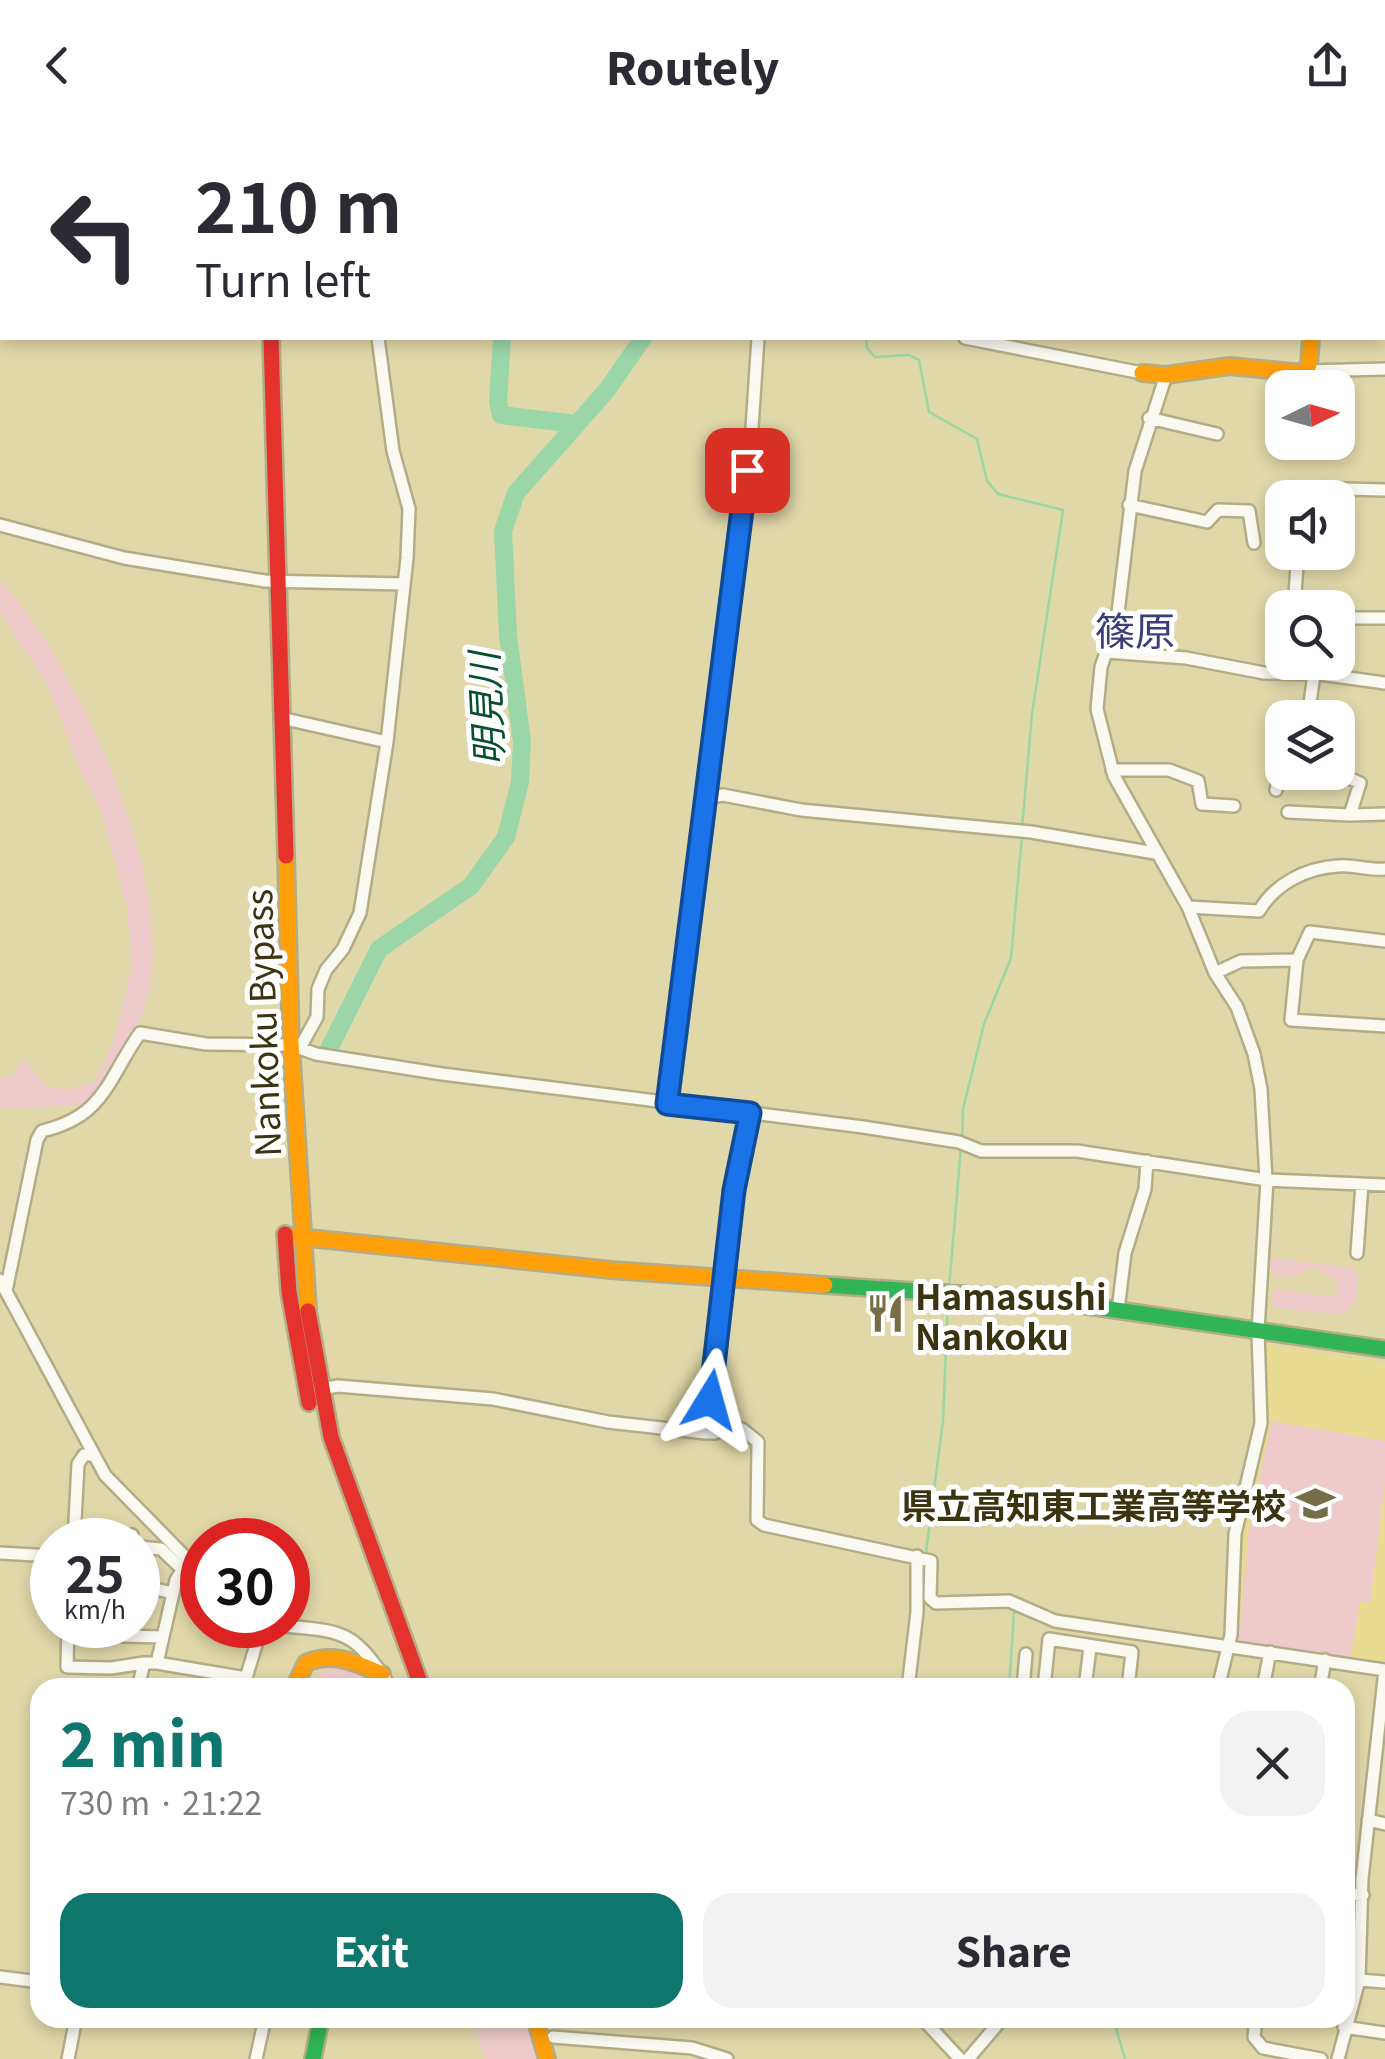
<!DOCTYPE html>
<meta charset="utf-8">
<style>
body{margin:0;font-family:Georgia,"Noto Sans JP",serif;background:#f2f2f3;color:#2b2b33;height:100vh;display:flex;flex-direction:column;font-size:38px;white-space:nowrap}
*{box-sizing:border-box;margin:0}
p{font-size:32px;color:#7c7c81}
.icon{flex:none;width:55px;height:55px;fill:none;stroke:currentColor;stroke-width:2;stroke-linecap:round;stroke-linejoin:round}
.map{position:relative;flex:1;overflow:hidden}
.drawer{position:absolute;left:30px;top:1548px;width:1325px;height:350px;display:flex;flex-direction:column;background:#fff;border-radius:30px;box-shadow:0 5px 15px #0003}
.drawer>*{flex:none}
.guide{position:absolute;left:0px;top:0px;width:1385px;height:210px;box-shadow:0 5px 15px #0003;background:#fff;color:#2b2b33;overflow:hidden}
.needle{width:65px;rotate:85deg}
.fabs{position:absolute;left:1265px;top:240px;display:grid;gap:20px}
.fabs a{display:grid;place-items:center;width:90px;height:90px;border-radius:20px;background:#fff;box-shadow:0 5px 15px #0003;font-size:50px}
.speed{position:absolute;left:30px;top:1388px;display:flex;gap:20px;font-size:50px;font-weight:700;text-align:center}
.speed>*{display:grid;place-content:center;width:130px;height:130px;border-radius:50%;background:#fff;box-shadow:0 5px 15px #0003;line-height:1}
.speed small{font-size:25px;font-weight:400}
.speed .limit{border:15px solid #d22;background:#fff;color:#111}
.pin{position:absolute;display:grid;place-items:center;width:85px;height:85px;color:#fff;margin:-42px;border-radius:20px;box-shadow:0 5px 15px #0006}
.me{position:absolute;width:110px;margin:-55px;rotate:8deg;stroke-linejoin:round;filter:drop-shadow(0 0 8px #0008)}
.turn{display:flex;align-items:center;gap:35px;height:210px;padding:0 30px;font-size:45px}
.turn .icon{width:130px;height:130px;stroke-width:2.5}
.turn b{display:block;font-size:70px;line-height:85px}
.round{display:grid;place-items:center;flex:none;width:105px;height:105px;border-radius:30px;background:#f2f2f3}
.head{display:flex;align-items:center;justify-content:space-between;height:170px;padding:0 30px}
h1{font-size:60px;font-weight:800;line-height:75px;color:#0f766e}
.action{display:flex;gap:20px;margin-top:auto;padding:20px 30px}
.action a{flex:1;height:115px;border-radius:30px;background:#0f766e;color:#fff;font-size:40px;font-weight:800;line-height:115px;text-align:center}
.action a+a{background:#f2f2f3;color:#2b2b33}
header{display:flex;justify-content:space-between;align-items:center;height:130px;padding:0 30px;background:#fff;font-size:45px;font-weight:800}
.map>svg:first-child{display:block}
</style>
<header><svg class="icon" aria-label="back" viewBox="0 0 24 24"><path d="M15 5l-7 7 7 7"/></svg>Routely<svg class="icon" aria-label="share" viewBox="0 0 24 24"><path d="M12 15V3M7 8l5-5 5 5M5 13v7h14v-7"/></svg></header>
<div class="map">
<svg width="1385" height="1929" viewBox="0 0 1385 1929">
<rect width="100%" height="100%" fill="#e0d8a9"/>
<path fill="#e9db92" d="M1264,1214L1385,1233V1537L1236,1514L1240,1407L1268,1289Z"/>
<path fill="#eecacb" d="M0,450C77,535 176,749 148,865C139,904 114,941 96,975L0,978V947H11L24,929L48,957L68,960L95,951L114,910L132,836L127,777L101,680L82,645L48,556L0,482Z
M1272,1128L1353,1138C1362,1157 1359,1168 1346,1183L1338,1184L1275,1178L1271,1171L1275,1159L1334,1167L1338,1152L1314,1136L1295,1146L1275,1147L1268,1135Z
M1271,1291L1385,1311V1353L1370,1473L1360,1472L1350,1529L1239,1511L1248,1406Z
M345,1536L369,1543L387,1557L311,1558L321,1541Z
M472,1888H525L540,1929H485Z"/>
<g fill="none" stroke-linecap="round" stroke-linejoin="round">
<path stroke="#9bd6a7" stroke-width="2.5" d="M861,0L863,2
M866,208L867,218L875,227L909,225L919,230L929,282L977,309L987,351L998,364L1063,380L1032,584L1022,698
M962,1009L963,979L984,894L1011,828L1022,706
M949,1158L961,1017
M926,1423L943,1290L948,1171
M924,1436L923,1468L931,1476
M938,1478L1005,1477L1051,1496
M1009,1558L1014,1482
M1113,1888L1125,1929"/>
<path stroke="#9bd6a7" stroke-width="18" d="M746,2L748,0
M502,208L498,272L501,285L577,294
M328,921L379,819L471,756L506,707L520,652L522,612L508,505L503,401L516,363L607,260L643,208"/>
<defs>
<path id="street" d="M90,2L92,0
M363,2V0
M515,2V0
M732,2L733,0
M1126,2V0
M0,113L2,110
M1382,163H1385
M965,208L1142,243
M1307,241L1385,239
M1166,245L1135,341L1117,491L1101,537L1097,579L1114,646L1188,777L1215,843L1237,877L1254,924L1261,959L1266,1050
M1149,288L1217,304
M1305,368V358L1385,360
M1129,375L1207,392L1218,380L1249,381L1254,413
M0,395L124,428L265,451L404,454
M1294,478L1298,422
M1338,488H1385
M1107,522L1186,528L1264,543L1320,544L1385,553
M281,588L387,612
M1308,588L1314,544
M1112,640H1169L1198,651L1202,674L1234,676
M1335,642L1360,653L1350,685L1385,684
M1276,660L1282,633
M705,668L723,665L801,680L1031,702L1155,723
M1288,682L1350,685
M1188,777L1259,781C1275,754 1305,738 1338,736C1353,734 1369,741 1385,739
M1297,830L1310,802L1385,811
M1215,843L1241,831L1297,830L1291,890L1385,896
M301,916L317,887L318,859L326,840L343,819L360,783L387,612L407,428L409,379L393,321L378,208
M667,973L752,298L758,208
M1357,1123L1362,1054
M0,1150L105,1345L202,1444
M6,1161L37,1010L42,1001C105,986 107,950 140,903L206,914L291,915L316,924L442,944L863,997L959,1012L981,1021H1077L1267,1050L1385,1055
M1118,1180L1125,1123L1145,1059L1147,1031
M320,1259L338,1256L493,1269L608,1292L706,1303H715L721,1294
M721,1294L742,1299L758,1312L757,1390L764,1395L931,1431L930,1468L936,1473L1009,1471L1055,1491L1385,1540
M721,1294L710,1270L734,1060L750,983
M74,1410L78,1334L84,1325H94
M132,1410V1405
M138,1417L161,1419L182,1439
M0,1423L52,1426
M138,1455L173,1463
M68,1495L67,1537L111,1538L144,1533
M124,1495L123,1506L163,1507
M273,1495C343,1502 351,1496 391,1558
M157,1533L246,1548L262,1495
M138,1558L144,1533H157L176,1450L189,1430
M908,1558L917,1482V1426
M1023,1558L1026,1524
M1044,1558L1049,1509L1132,1522L1128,1558
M1085,1558L1090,1517
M1218,1558L1231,1505L1235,1404L1261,1293L1258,1201L1267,1050
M1263,1558L1270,1522
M1320,1558L1325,1530
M1368,1690L1385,1694
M1345,1764L1363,1765
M0,1847L40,1852
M1359,1850L1385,1852
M922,1888L960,1929
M1256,1888L1254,1907L1263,1918L1321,1929
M1344,1897L1385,1903
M553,1907L692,1918L727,1929
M68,1929L76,1888
M256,1929L265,1888
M968,1929L1003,1888
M1338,1929L1359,1850L1362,1749L1385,1540"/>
<path id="fast" d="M253,0V2
M825,1155L1047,1170L1385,1219
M313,1929L321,1888"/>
<path id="slow" d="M1142,243L1166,245L1230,236L1302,243L1309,235L1311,208
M286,726L291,915L308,1181
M290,1106L611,1140L825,1155
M294,1558L306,1533C334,1521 356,1533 382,1544
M535,1888L547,1929"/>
<path id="jam" d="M1375,2L1376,0
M271,208L286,726
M285,1104L289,1162L309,1273
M308,1181L331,1307L422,1558"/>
</defs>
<use href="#street" stroke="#b3ad87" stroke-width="16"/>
<use href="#fast" stroke="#b3ad87" stroke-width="20"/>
<use href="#slow" stroke="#b3ad87" stroke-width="20"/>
<use href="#jam" stroke="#b3ad87" stroke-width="20"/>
<use href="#street" stroke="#faf9f2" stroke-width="11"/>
<use href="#fast" stroke="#30b455" stroke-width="15"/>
<use href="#slow" stroke="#ff9f0a" stroke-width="15"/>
<use href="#jam" stroke="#e5322d" stroke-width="15"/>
</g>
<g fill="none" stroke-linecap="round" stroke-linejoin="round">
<defs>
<path id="route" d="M710,1270L734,1060L750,983L667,974L747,340"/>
</defs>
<use href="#route" stroke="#114b97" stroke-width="25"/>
<use href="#route" stroke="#1a73e8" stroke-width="18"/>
</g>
<defs>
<symbol id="restaurant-bare" viewBox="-9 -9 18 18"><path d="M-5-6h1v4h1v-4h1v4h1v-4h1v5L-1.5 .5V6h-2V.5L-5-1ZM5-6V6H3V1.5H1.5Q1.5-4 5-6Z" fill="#756d46" stroke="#fff" stroke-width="2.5" paint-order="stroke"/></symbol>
<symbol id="school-bare" viewBox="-9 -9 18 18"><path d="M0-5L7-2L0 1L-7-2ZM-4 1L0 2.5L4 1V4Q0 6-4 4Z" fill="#756d46" stroke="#fff" stroke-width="2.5" paint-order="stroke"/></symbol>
</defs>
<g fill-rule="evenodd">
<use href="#restaurant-bare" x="858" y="1156" width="55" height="55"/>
<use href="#school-bare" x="1288" y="1346" width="55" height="55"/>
</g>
<g text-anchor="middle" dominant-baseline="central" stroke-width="10" stroke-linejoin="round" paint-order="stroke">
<g font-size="35" fill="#3b3410" stroke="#fff">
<text transform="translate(261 893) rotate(-92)">Nankoku Bypass</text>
</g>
<g font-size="35" font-weight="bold" fill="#3b3410" stroke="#fff" text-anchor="start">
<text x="915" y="1164">Hamasushi<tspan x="915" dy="40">Nankoku</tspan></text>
<text x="1286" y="1373" text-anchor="end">県立高知東工業高等学校</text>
</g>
<g font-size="38" font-style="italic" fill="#074f31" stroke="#fff">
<text transform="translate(484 579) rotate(-93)">明見川</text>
</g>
<g font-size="40" fill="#3c3e7a" stroke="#fff">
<text x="1135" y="499">篠原</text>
</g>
</g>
</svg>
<div class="fabs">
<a><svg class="needle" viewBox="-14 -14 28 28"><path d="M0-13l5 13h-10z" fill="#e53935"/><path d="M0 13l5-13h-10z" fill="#7c7c81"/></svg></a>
<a><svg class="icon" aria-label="sound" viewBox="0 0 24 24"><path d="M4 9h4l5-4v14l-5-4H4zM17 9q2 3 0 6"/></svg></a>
<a><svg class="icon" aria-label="search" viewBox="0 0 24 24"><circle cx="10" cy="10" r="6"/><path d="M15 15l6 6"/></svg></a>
<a><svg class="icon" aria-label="layers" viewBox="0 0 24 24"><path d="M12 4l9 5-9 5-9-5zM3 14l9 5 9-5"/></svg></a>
</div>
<div class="speed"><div>25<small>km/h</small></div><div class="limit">30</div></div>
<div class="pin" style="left:747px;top:340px;background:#d93025"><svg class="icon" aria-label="arrive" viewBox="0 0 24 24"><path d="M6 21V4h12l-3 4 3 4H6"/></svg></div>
<svg class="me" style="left:710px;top:1270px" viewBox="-20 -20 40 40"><path d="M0-17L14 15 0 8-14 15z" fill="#1a73e8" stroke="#fff" stroke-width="4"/></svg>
<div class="guide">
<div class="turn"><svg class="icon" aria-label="left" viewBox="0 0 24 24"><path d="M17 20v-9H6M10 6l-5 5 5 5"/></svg><div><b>210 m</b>Turn left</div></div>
</div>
<section class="drawer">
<div class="head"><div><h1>2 min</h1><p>730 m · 21:22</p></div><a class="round"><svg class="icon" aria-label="close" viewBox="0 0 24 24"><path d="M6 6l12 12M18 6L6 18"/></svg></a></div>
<div class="action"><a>Exit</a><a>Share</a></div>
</section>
</div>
